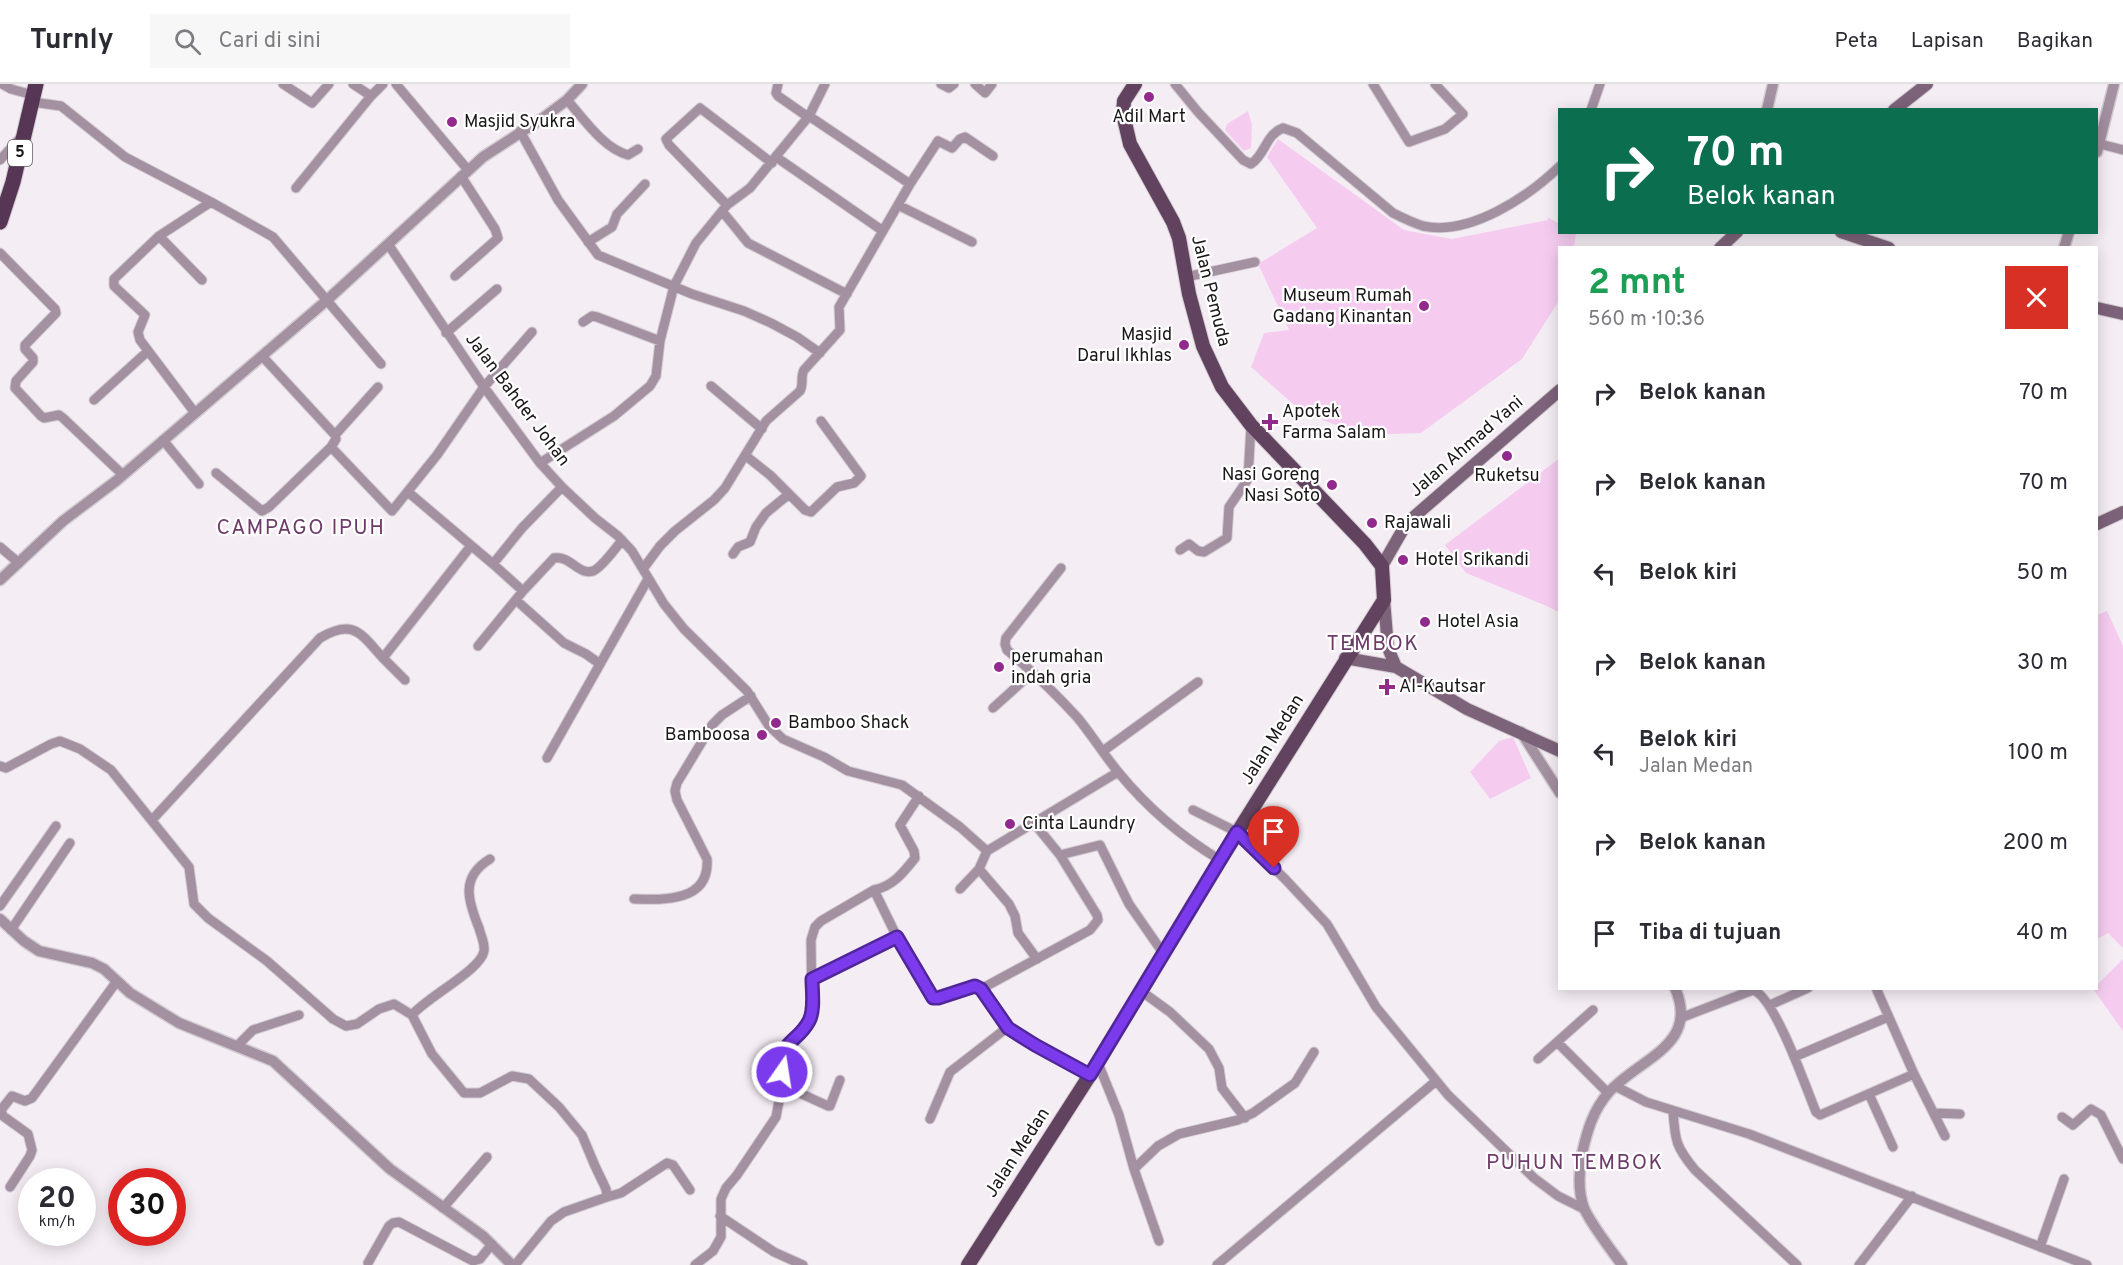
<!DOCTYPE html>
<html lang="id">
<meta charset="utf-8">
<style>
body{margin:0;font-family:Overpass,sans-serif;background:#f7f7f7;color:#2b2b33;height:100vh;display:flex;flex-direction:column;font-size:22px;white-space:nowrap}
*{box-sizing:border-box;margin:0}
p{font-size:20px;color:#7c7c81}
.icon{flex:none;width:33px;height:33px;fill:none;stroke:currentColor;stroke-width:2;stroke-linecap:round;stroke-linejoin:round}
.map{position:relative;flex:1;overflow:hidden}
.panel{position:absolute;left:1558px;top:162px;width:540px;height:744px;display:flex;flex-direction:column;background:#fff;border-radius:0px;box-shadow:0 3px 15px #0003}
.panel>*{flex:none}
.guide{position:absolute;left:1558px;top:24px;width:540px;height:126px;border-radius:0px;box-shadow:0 3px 15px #0003;background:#0b6e4f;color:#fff;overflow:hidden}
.speed{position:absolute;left:18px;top:1084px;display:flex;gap:12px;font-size:30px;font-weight:700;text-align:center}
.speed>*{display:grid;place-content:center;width:78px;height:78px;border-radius:50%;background:#fff;box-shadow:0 3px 15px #0003;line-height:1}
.speed small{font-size:15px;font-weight:400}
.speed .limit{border:9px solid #d22;background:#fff;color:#111}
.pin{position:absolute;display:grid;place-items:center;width:51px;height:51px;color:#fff;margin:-62px -26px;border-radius:50% 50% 50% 0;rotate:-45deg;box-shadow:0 0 6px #0007}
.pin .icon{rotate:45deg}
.me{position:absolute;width:66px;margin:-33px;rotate:13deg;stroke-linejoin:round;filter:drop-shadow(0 0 4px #0008)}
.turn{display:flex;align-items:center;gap:21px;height:126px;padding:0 30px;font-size:27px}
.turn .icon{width:78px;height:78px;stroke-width:2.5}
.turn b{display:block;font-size:42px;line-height:51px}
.round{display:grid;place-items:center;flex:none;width:63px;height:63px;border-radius:0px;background:#f7f7f7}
.head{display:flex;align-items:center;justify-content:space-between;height:102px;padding:0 30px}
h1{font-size:36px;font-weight:700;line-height:45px;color:#1e9e55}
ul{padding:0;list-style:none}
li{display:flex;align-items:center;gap:18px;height:90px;padding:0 30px}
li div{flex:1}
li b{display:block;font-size:22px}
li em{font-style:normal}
header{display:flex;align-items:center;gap:36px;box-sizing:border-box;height:84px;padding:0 30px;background:#fff;border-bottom:2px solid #e1e1e2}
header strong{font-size:28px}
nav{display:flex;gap:33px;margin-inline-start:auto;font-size:21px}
.search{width:420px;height:54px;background:#f7f7f7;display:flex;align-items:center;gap:15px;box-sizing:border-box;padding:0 21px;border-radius:0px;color:#7c7c81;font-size:22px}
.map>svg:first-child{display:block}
</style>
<header>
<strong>Turnly</strong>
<div class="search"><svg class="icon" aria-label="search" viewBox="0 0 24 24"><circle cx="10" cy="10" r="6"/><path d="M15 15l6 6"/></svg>Cari di sini</div>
<nav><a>Peta</a><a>Lapisan</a><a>Bagikan</a></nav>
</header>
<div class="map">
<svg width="2123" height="1181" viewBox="0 0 2123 1181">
<rect width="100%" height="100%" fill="#f5edf4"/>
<path fill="#f5ccf0" d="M1248,27L1252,41L1251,64L1244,67L1225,46L1227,40Z
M1278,55L1404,146L1452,155L1548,136L1547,133L1560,140V148L1576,149L1574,163L1560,164V215L1522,275L1421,349L1359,351L1300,326L1251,283L1264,249L1289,246L1258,180L1317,144L1267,73Z
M1560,374V529L1549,523L1466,489L1445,461Z
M2107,527L2123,562V864L2108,849L2097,855V531Z
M1513,653L1531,694L1490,715L1470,688L1499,657Z
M2123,875V947L2093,905L2097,904V901Z"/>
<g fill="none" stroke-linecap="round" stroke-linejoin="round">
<defs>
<path id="minor" d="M2,0L11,5L33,11
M283,0L312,19L329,0
M353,0L371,12
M396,0L468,86
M778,0L776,9L778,12L808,33
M941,0L949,4L954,0
M975,0L985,9L992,0
M1175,0L1198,28L1243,76L1251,80C1266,70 1265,51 1283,44L1297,49L1393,129C1403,134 1413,139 1423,142C1470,152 1528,113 1560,82
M1373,0L1409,58L1445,45L1463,30L1435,0
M567,16C584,35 603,64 628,71L638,65
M32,18L61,22L125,73L211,118L273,153L381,280
M1591,26L1600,0
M520,47L558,116L598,171L692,210L744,227L771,239L797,253L820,269
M2100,60L2123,66
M776,73L883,147
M0,76L22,52
M910,100L938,57L952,64L960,55L965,53L993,72
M296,104L371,12L383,0
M727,121L669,61L666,55L700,24L772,79
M898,121L972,158
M722,127L748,159L847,210
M159,152L202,196
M588,158L612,143L617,130L645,100
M388,160L484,303L540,379L562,403L595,434L618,452L632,467L664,520L684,545L747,607L769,642L783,655L824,673L848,687L902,701L960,743L987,767L1118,688
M0,169L55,225L56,229L25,261V265L33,274V278L16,297L15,304L41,332L44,334L59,331L63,334L123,391
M455,192L498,154L495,145L461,92
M1186,193L1255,178
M583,238L592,232L597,233L660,257
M446,249L497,205
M711,302L762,345
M94,316L148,267
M195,329L140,256L138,248L145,231L114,202V195L159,152L211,118
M335,351L378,303
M163,356L199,400
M331,363L392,427L437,371L484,303L532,248
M746,372L770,391L805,426L811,428L837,403L854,399L861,392L821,337
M540,379L614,332L650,302L656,292L660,257L674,202L696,159L727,121L750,104L809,32
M216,389L262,427L269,423L331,363L336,355L335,351L262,272
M408,408L493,480L522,444L562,403
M0,463L19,479
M1180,466L1189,460L1198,467L1204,468L1227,454L1229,423L1248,395L1251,341
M733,470L738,463L750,458L756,443L766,429L789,410
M493,480L523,507
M1061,484L1006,554L1005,560L1007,566C1032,587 1055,609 1077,633C1092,651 1104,671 1119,689C1146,722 1182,753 1220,776
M643,485L660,462L675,447L714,416L725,404L766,337L800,307C804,300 800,293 804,286L840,246L839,223L910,100L809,32L825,0
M516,516L564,559L586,570L600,580
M478,562L523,507L554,474C570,471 579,492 593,487C601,484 616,464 622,456
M383,574L405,596
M993,624L1033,588
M1103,667L1198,598
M547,674L648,495
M0,682L6,684L51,660L60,657L80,665L111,686L189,783L194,820L208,834L267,877L333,935L346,942L357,940L379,925L394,920L412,931L432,970L464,1009H480L512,992L529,995L559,1023L582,1051L595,1082L606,1105L607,1113L564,1128L551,1137L515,1181
M1193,726L1237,748L1285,795L1327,840L1376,923L1448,1011L1534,1094L1558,1112L1584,1125
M152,736L320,554C354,534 361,550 383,574L470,463
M1060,771L1100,761L1129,820L1163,869
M979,785L1009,820L1015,832L1018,849L1037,875
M960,805L979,785L987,767
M874,806L897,853L933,914H938C951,909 968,898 981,905L1008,943L1035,961L1090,991
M634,815C664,816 710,818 707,775L677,716L675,707L677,699L712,641L722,631L751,612
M0,822L56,742
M11,846L70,759
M811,895L897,853
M1876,904L1914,990L1945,1052
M981,905L1090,846L1098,836L1097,831L1060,771L1033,738
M1141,907L1170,928L1209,965L1219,984L1222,1004L1245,1034
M1770,921L1808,904
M412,931C427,913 481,886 484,867C485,859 481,852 479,844C468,817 460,793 490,775
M1683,933L1753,906C1775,913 1806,1004 1816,1028L1820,1031L1914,990
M1557,958L1608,1009
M237,962L253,946L299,931
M1794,973L1888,933
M1538,975L1593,926
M1098,979L1119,1031L1134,1085L1159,1157
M782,1001L828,1022H830L840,996
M1615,1002L1646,1018L1749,1050L2087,1181
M1869,1010L1893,1063
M1673,1027C1675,1057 1676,1063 1695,1086L1797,1181
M1934,1029L1960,1030
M2062,1033L2073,1041L2091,1025L2101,1031L2123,1075
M930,1035L950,988L1008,943
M1134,1085L1158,1062L1179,1050L1238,1036L1253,1029L1295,999L1314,968
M10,1103L30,1072L32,1066L28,1050L3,1032L1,1026L12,1012L25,1017L32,1014L117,897
M607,1113L621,1109L667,1079L673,1081L690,1106
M443,1124L487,1073
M720,1132L774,1168L803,1181
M2040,1163L2064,1095
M368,1179L389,1142L393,1139L399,1138L473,1177L480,1175L492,1160
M695,1181L713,1167L721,1153V1115L726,1104L737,1091L776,1033L782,1001V969L786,962L809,938L812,930L811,856L815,843L821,837L874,806C893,802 903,789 915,774L914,767L900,741L919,712
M1217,1181L1436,997
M1859,1181L1912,1112"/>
<path id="tertiary" d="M1767,26L1773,0
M2097,68L2114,0
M2064,164L2069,148
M0,496L63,437L116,397L326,217L483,73L543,34L567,16L582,0
M1521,648L1560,709
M0,835L24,857L39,867L92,879L104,885L130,909L179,939L273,977L390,1085L483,1152L512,1181
M1622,1181C1612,1167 1590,1139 1584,1124C1578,1108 1579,1087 1582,1070C1587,1047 1593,1026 1609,1008C1640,974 1700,961 1675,904"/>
<path id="secondary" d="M1894,26L1927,0
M1841,148L1889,164
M1720,164L1737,148
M2097,224L2123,230
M2097,440L2123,428
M1382,482L1405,442L1416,431L1560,306
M1384,516L1388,564L1396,583
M1345,574L1396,583L1467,625L1560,667"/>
<path id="primary" d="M968,1181L1090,991L1220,776L1384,516L1382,482L1365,460L1251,341L1222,303L1203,262L1189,210L1179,154L1173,138L1130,60L1123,30L1124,17L1135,0"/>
<path id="trunk" d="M0,138L13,98L36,0"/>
</defs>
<use href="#minor" stroke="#d2cbd1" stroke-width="11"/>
<use href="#tertiary" stroke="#d2cbd1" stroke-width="13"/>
<use href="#secondary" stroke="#d2cbd1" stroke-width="14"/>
<use href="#primary" stroke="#d2cbd1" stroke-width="16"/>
<use href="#trunk" stroke="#d2cbd1" stroke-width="17"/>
<use href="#minor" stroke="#a390a1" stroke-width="9"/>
<use href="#tertiary" stroke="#a390a1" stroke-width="10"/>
<use href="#secondary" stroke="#7d637a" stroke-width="12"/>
<use href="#primary" stroke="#62435f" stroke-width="14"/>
<use href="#trunk" stroke="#563654" stroke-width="15"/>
</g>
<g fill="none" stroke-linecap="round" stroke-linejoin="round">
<defs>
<path id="route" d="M782,988C780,954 797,960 809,937C815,926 812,907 812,895L897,853L933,914H938L975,902L981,905L1008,944L1035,961L1090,991L1237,748L1274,784"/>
</defs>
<use href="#route" stroke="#51269a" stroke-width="15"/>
<use href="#route" stroke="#7c3aed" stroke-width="10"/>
</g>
<g fill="#92298d" stroke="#fff" stroke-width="2">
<circle cx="1149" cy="13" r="6"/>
<circle cx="452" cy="38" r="6"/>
<circle cx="1424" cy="222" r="6"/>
<circle cx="1184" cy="261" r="6"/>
<path d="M1267 329h6v6h6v6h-6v6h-6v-6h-6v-6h6z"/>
<circle cx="1507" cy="372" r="6"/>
<circle cx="1332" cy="401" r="6"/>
<circle cx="1372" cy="439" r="6"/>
<circle cx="1403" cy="476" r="6"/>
<circle cx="1425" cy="538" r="6"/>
<circle cx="999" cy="583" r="6"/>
<path d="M1384 594h6v6h6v6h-6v6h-6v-6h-6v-6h6z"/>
<circle cx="776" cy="639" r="6"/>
<circle cx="762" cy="651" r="6"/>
<circle cx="1010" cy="740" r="6"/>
</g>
<g text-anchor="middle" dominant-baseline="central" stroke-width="4.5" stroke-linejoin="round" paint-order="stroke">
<rect fill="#fff" stroke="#5f5d5e" stroke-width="1.5" x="8" y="56" width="24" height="26" rx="4.5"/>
<g font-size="16" font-weight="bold" fill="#1a1719">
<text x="20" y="69">5</text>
</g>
<g font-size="18" fill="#1a1719" stroke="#fff" text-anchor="start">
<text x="1149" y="33" text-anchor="middle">Adil Mart</text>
<text x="464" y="38">Masjid Syukra</text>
<text x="1412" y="212" text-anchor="end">Museum Rumah<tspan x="1412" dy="21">Gadang Kinantan</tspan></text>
<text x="1172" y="251" text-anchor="end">Masjid<tspan x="1172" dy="21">Darul Ikhlas</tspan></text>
<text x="1282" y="328">Apotek<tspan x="1282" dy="21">Farma Salam</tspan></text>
<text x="1320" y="391" text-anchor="end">Nasi Goreng<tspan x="1320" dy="21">Nasi Soto</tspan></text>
<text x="1507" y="392" text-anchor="middle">Ruketsu</text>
<text x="1384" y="439">Rajawali</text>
<text x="1415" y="476">Hotel Srikandi</text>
<text x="1437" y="538">Hotel Asia</text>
<text x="1011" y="573">perumahan<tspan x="1011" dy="21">indah gria</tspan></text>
<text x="1399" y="603">Al-Kautsar</text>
<text x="788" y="639">Bamboo Shack</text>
<text x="750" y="651" text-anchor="end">Bamboosa</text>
<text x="1022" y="740">Cinta Laundry</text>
</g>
<g font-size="18" fill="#1a1719" stroke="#fff">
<text transform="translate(1210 207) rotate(76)">Jalan Pemuda</text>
<text transform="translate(517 316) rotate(53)">Jalan Bahder Johan</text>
<text transform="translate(1467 363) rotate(-41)">Jalan Ahmad Yani</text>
<text transform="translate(1273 656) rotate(-58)">Jalan Medan</text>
<text transform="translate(1018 1069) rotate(-57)">Jalan Medan</text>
</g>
<g font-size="21" letter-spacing="1.5" fill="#6e3a6a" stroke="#fff">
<text x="301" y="444">CAMPAGO IPUH</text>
<text x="1373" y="560">TEMBOK</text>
<text x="1575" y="1079">PUHUN TEMBOK</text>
</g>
</g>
</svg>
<div class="speed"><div>20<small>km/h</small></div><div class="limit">30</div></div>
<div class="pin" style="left:1274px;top:784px;background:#d93025"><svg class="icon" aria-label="arrive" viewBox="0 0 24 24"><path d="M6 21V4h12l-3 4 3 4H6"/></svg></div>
<svg class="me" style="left:782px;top:988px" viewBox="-20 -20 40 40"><circle r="17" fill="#7c3aed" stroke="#fff" stroke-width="3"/><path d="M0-11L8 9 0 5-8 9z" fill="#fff"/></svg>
<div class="guide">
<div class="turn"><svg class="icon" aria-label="right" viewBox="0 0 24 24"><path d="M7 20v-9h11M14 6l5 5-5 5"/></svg><div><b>70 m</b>Belok kanan</div></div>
</div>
<section class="panel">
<div class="head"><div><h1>2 mnt</h1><p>560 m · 10:36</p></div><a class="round" style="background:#d93025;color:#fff"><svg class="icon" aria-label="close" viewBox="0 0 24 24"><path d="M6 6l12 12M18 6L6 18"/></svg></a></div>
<ul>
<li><svg class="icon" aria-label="right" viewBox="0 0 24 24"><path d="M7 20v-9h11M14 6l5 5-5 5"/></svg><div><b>Belok kanan</b></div><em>70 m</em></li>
<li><svg class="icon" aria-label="right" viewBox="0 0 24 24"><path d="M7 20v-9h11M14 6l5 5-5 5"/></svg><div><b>Belok kanan</b></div><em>70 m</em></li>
<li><svg class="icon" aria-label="left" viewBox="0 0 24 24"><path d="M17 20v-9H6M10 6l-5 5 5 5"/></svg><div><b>Belok kiri</b></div><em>50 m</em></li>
<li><svg class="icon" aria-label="right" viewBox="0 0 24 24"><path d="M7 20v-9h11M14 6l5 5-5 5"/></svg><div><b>Belok kanan</b></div><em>30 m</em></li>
<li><svg class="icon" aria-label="left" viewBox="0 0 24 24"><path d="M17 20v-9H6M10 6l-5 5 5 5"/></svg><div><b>Belok kiri</b><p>Jalan Medan</p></div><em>100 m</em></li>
<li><svg class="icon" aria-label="right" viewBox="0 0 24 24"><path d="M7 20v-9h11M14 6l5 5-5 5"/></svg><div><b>Belok kanan</b></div><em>200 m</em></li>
<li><svg class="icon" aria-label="arrive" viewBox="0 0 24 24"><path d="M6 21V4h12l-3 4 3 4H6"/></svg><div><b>Tiba di tujuan</b></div><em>40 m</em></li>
</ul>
</section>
</div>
